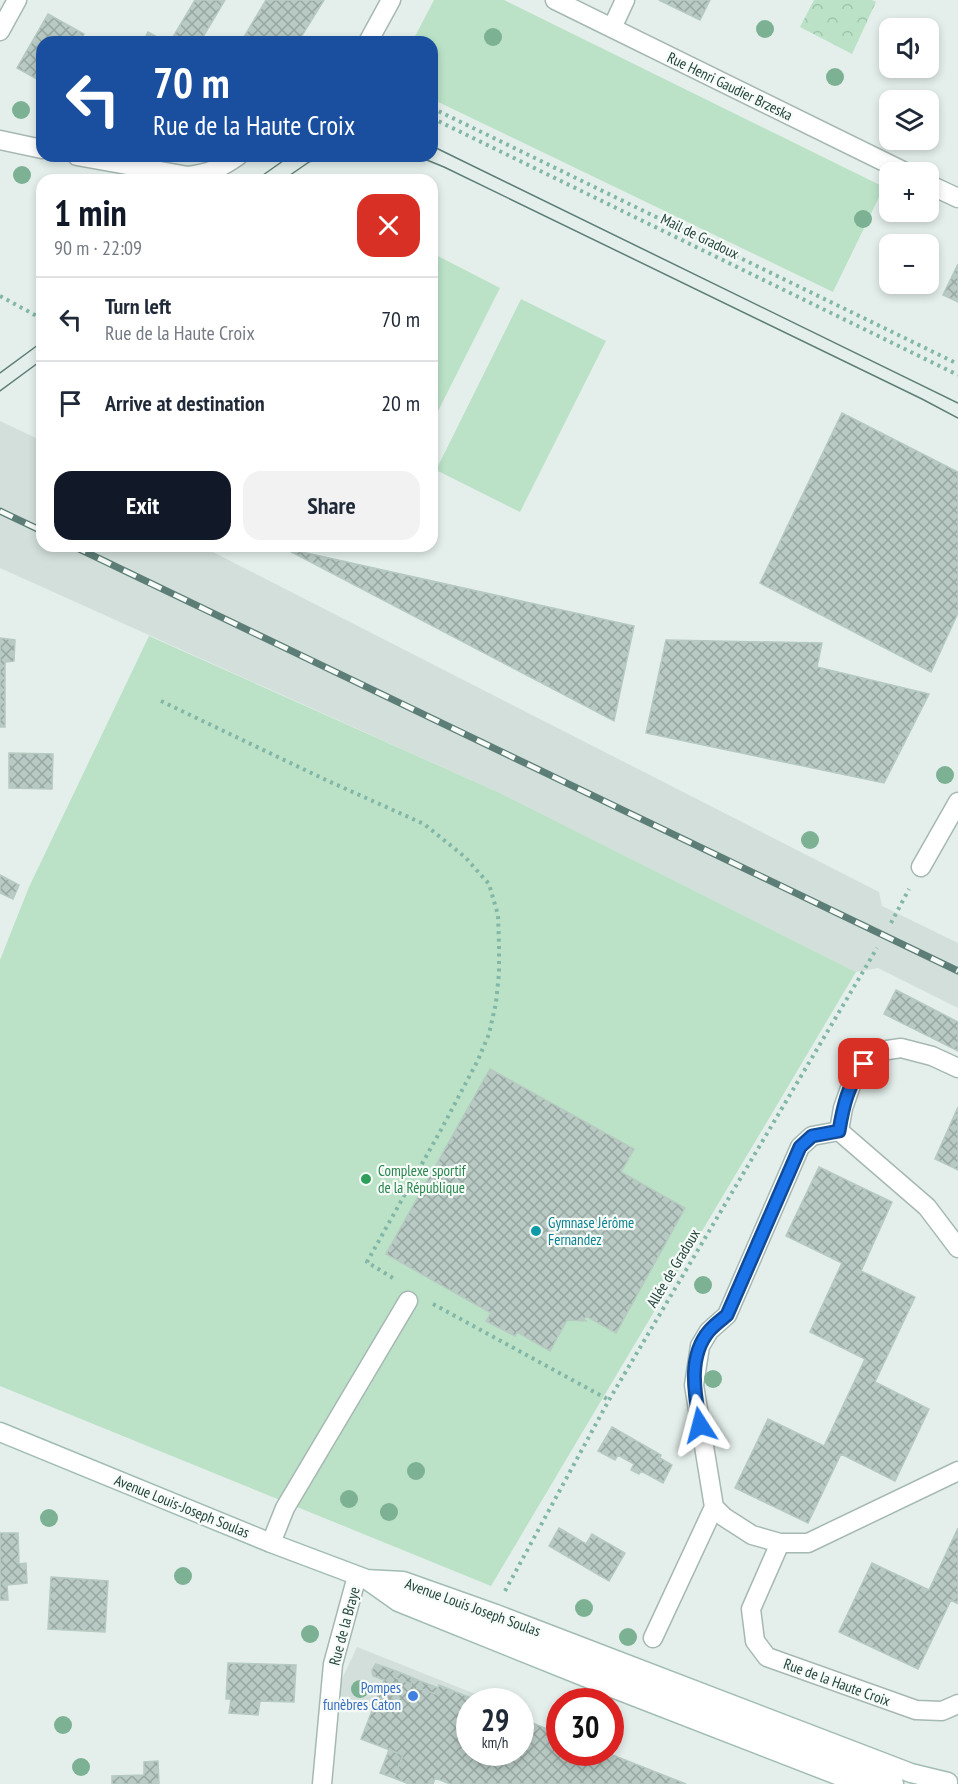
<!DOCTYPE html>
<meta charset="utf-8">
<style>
body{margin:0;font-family:"PT Sans Narrow",sans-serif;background:#f2f2f3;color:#1f2937;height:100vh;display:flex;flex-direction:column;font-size:22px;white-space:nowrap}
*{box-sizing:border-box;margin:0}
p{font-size:20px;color:#747a83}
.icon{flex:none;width:33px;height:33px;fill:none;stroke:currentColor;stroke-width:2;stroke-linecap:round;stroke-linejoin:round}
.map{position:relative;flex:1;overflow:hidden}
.details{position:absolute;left:36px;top:174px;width:402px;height:378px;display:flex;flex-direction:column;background:#fff;border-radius:18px;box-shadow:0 3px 9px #0003}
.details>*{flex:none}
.hud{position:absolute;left:36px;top:36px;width:402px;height:126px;border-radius:18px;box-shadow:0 3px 9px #0003;background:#1a4fa0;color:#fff;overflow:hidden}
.controls{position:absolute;left:879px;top:18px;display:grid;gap:12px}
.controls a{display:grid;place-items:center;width:60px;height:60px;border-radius:12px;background:#fff;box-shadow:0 3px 9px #0003;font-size:30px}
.speed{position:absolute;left:456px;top:1688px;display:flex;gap:12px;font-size:30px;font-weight:700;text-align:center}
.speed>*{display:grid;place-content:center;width:78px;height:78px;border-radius:50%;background:#fff;box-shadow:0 3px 9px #0003;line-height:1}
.speed small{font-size:15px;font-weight:400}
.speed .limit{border:9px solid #d22;background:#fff;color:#111}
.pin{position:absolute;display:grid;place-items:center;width:51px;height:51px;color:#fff;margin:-26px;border-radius:12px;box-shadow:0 3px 9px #0006}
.me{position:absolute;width:66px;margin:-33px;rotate:351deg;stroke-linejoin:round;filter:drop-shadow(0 0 4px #0008)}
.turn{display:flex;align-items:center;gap:21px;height:126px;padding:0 18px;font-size:27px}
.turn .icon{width:78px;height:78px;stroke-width:2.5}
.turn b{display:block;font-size:42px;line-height:51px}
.round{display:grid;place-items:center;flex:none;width:63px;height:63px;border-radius:18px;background:#f2f2f3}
.headline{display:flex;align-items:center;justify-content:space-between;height:102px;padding:0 18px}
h1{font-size:36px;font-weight:800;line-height:45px;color:#111827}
.primary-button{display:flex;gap:12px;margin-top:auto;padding:12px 18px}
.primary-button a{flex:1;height:69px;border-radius:18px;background:#111827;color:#fff;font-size:24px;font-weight:800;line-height:69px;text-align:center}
.primary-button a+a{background:#f2f2f3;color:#1f2937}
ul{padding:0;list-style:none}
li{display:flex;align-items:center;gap:18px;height:84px;padding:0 18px;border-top:2px solid #e0e1e3}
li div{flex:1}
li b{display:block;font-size:22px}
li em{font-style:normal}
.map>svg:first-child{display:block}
</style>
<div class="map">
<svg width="958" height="1784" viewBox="0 0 958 1784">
<defs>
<pattern id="park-crowns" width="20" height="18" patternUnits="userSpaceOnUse" patternTransform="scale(1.5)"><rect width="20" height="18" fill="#bbe2c7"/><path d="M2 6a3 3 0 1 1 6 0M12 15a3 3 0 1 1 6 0" fill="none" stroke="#a0c3ac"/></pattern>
<pattern id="building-cross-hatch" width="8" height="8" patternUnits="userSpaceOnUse" patternTransform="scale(1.5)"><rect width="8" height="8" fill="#b9cac4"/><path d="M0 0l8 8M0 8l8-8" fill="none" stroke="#96a6a0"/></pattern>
</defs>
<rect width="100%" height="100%" fill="#e4efeb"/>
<path fill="#d2dfda" d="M0,421L42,441V546H201L879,892L882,906L958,943V1008L878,968L856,972L500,793L0,568Z
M357,1647L493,1701H470L469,1750L335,1694Z"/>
<path fill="#bbe2c7" d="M434,0H504L884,187L833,292L432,99V42H412Z
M432,253L500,288L432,423Z
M521,299L606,341L520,512L436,470Z
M149,636L500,793L856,972L491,1586L0,1386V960L29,887Z"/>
<path fill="url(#park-crowns)" d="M814,0H872L876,2L852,54L800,27Z"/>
<path fill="url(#building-cross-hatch)" stroke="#b6cac2" stroke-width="1.5" d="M195,0H225L200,42H170Z
M266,0H324L298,42H241Z
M659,0H710L700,20Z
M48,14L84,34L80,42H42V82L17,68Z
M148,32L162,40L161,42H143Z
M958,264V302L943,295Z
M842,413L958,472V613L931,672L760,583Z
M284,548L634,626L614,721Z
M0,638L15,640L14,661L5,662V727H0Z
M666,640L822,643L817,667L929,694L884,783L646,733Z
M9,753L53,754L52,789L9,788Z
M0,875L19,885L13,899L0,893Z
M896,990L958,1022V1051L884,1014Z
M490,1069L634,1149L621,1172L685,1208L616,1333L586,1316L584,1320L587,1321L567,1320L550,1351L517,1332L515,1336L486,1321L491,1313L386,1254Z
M958,1107V1170L935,1159Z
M819,1167L892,1202L861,1271L915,1297L875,1382L929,1409L895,1481L841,1454L808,1523L735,1488L768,1419L824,1446L865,1359L810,1332L842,1263L786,1236Z
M612,1427L661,1455L660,1458L672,1465L663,1483L641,1471L639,1474L631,1470L634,1464L618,1455L615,1460L598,1451Z
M559,1528L586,1544L592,1534L625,1553L609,1581L549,1546Z
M958,1528V1604L951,1600L918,1669L839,1632L872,1563L929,1590Z
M0,1533H18L19,1564L26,1563L27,1583L7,1585L8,1600H0Z
M51,1577L108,1581L105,1632L48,1629Z
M228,1663L296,1665L294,1702L260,1701L258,1715L229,1713L231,1699H226Z
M376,1664L396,1671L394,1677L411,1684L413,1678L420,1681L417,1688L436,1694L439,1685L478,1701H470V1752H520V1718L560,1734V1752H579L575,1761L582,1764L587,1752H605L686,1784H450L435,1778L433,1784H409L394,1778L403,1755L361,1739L384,1680L373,1676L372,1670Z
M396,1671L413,1678L411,1684L394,1677Z
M420,1681L438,1688L436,1694L417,1688Z
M389,1750L403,1755L394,1778L380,1773Z
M158,1761L159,1784H112V1776L144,1775V1762Z"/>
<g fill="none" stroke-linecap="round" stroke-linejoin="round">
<defs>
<path id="lane" d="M921,867L958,802
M271,1543L285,1508L408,1301
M378,1584L894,1784"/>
<path id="street" d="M555,0L905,172
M612,28L625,0
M0,31L17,0
M368,42L391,0
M0,140L42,149
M77,156L188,176C210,173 221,168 238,156
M928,184L958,198
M839,1131L843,1108L854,1077L874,1052L901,1048L932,1056L958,1068
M958,1248L927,1207L839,1131L812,1136L800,1147L727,1315L709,1331L700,1346L694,1385L714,1507L724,1517L752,1535L780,1543H808L958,1471
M780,1543L751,1609L755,1641L767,1657L916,1710L942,1711L958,1704
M653,1638L714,1507
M322,1784L333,1664L357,1576"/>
<path id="secondary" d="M0,1432L271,1543L364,1578L398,1602L607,1686L860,1784
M365,1579L403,1581L496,1614L911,1773L948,1782"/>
</defs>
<use href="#lane" stroke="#a6b8b3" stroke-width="21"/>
<use href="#street" stroke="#a6b8b3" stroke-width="21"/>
<use href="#secondary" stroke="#a1bcb4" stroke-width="21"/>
<path stroke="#82b6a7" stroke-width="4" stroke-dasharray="3 4.5" stroke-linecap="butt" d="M432,108L958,364
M432,118L958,375
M0,296L35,315L42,322
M161,701L326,780L424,824L465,857L489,884L498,915L499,943V973L496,1003L489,1034L478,1060L442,1128L367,1262L396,1280
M891,923L909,889
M433,1304L609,1400
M505,1591L609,1400L877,948"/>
<use href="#lane" stroke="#fff" stroke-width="18"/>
<use href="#street" stroke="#fff" stroke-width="18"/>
<use href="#secondary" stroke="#fff" stroke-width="18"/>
<path stroke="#5c7e76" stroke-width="1.5" d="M432,146L958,403
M417,156L444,167L922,399L958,418
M256,180L290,156
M283,180L309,162L322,156
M0,373L42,342
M0,391L42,360"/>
<defs>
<path id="rail" d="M0,511L42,531
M73,546L958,971"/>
</defs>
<use href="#rail" stroke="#5c7e76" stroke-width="7"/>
<use href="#rail" stroke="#f6fbf8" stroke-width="4.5" stroke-dasharray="14" stroke-linecap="butt"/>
</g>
<g fill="#7cb194">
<circle cx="765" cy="29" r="9"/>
<circle cx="493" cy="37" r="9"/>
<circle cx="835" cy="77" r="9"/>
<circle cx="21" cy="110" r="9"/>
<circle cx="22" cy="175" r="9"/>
<circle cx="863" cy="219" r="9"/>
<circle cx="945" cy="775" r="9"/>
<circle cx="810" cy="840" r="9"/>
<circle cx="703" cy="1285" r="9"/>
<circle cx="713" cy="1379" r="9"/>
<circle cx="416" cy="1471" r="9"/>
<circle cx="349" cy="1499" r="9"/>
<circle cx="389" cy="1512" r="9"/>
<circle cx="49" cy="1518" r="9"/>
<circle cx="183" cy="1576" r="9"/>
<circle cx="584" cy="1608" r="9"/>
<circle cx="310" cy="1634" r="9"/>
<circle cx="628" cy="1637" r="9"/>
<circle cx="360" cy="1689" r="9"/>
<circle cx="63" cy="1725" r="9"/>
<circle cx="81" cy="1767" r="9"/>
</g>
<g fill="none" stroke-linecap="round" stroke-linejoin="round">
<defs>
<path id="route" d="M700,1425C695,1395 687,1357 709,1331C714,1325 721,1320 727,1315L800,1147L812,1136L839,1131C843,1107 848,1084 864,1064"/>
</defs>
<use href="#route" stroke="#114b97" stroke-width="15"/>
<use href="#route" stroke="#1a73e8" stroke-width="10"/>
</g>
<circle fill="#2e9e5b" stroke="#f6fbf8" stroke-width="2" cx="366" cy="1179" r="6"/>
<circle fill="#0f9aa8" stroke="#f6fbf8" stroke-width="2" cx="536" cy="1231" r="6"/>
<circle fill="#3f7fe0" stroke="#f6fbf8" stroke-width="2" cx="413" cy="1696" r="6"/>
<g text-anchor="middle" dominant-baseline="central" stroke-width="4.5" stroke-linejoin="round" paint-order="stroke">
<g font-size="15" fill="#21433b" stroke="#f6fbf8">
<text transform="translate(730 86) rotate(26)">Rue Henri Gaudier Brzeska</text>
<text transform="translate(700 236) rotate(26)">Mail de Gradoux</text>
<text transform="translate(673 1268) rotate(-59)">Allée de Gradoux</text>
<text transform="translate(182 1506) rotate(22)">Avenue Louis-Joseph Soulas</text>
<text transform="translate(473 1607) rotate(20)">Avenue Louis Joseph Soulas</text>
<text transform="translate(344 1626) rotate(-75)">Rue de la Braye</text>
<text transform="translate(837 1682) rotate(20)">Rue de la Haute Croix</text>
</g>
<g font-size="15" fill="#27864d" stroke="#f6fbf8" text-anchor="start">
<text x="378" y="1170">Complexe sportif<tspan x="378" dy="17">de la République</tspan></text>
</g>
<g font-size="15" fill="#0d838f" stroke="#f6fbf8" text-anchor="start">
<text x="548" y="1222">Gymnase Jérôme<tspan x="548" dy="17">Fernandez</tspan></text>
</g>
<g font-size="15" fill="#366cbe" stroke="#f6fbf8" text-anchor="end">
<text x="401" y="1687">Pompes<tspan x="401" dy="17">funèbres Caton</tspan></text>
</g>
</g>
</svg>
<div class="controls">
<a><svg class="icon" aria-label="sound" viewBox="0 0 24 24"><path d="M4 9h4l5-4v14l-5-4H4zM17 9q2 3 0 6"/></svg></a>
<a><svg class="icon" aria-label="layers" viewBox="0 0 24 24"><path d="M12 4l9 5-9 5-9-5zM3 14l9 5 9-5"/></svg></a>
<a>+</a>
<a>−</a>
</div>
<div class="speed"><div>29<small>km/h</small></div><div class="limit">30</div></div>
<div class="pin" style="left:864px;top:1064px;background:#d93025"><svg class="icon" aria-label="arrive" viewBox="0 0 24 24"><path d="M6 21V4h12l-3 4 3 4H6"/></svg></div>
<svg class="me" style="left:700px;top:1425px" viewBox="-20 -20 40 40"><path d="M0-17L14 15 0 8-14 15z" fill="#1a73e8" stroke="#fff" stroke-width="4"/></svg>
<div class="hud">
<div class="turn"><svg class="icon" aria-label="left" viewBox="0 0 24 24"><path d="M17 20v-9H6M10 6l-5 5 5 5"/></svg><div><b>70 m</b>Rue de la Haute Croix</div></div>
</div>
<section class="details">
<div class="headline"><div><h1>1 min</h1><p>90 m · 22:09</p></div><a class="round" style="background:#d93025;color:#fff"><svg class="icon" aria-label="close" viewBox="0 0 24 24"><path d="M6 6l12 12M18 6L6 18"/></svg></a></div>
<ul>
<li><svg class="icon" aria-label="left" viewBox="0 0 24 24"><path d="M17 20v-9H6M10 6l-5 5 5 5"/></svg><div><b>Turn left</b><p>Rue de la Haute Croix</p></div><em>70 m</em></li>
<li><svg class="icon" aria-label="arrive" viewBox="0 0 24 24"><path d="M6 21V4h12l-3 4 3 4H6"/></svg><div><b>Arrive at destination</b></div><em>20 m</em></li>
</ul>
<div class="primary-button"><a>Exit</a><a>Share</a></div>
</section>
</div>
